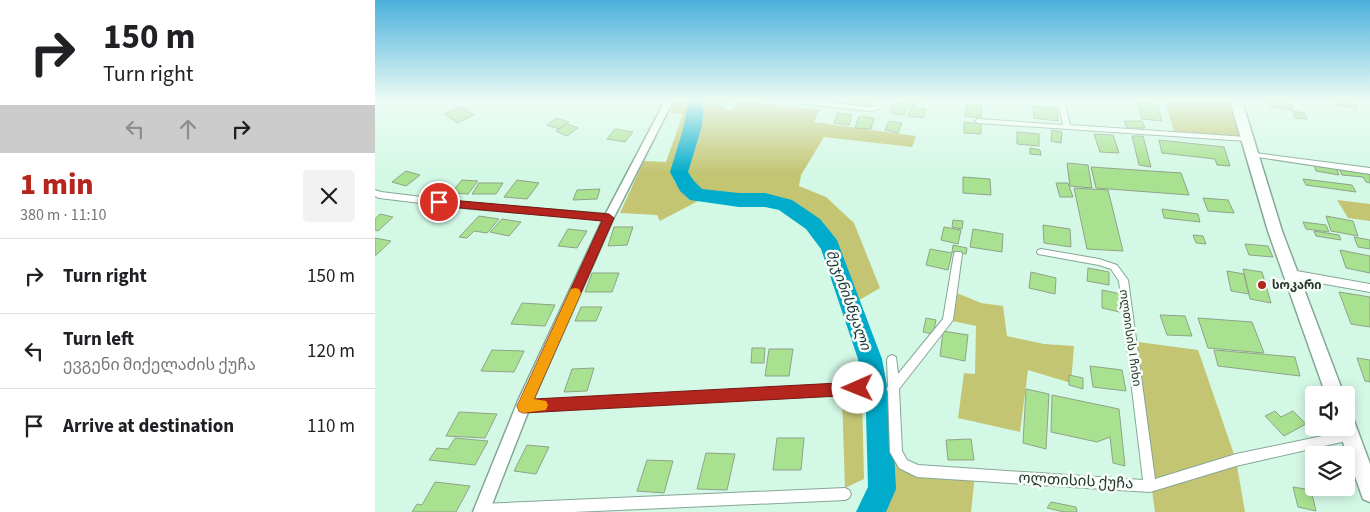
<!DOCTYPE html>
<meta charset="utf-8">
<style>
body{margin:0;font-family:"Source Sans 3","Noto Sans Georgian",sans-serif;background:#f2f2f2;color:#202124;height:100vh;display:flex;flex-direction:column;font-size:19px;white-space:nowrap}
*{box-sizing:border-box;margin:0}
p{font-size:16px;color:#757577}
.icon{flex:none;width:28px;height:28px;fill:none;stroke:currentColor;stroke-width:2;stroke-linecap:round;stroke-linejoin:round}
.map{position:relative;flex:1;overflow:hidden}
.details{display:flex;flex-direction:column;background:#fff;width:375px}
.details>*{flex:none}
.banner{background:#fff;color:#202124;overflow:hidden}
.controls{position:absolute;left:930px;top:386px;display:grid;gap:10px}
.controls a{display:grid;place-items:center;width:50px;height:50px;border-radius:5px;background:#fff;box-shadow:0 2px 12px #0003;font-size:25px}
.pin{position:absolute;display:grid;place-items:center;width:42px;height:42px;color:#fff;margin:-21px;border:2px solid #fff;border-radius:50%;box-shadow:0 1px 5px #0007}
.me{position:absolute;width:55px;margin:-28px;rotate:269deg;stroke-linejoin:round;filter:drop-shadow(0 0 4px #0008)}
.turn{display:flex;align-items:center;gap:18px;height:105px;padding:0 20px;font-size:22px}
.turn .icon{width:65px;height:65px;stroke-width:2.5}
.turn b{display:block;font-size:35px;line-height:42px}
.lanes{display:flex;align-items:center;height:48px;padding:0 20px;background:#0003;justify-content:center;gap:25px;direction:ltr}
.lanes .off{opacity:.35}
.round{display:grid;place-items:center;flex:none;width:52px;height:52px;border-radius:5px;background:#f2f2f2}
.head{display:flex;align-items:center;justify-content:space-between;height:85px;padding:0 20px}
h1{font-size:30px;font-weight:800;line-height:38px;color:#b4251d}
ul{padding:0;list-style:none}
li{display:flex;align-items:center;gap:15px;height:75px;padding:0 20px;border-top:1px solid #e0e0e0}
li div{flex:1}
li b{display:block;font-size:19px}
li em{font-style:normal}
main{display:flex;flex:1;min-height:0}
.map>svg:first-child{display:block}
</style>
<main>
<section class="details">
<div class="banner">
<div class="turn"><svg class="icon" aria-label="right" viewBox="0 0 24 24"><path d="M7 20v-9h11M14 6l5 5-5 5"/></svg><div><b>150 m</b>Turn right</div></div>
<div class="lanes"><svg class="icon off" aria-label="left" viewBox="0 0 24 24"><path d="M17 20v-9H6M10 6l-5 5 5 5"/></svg><svg class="icon off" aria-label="ahead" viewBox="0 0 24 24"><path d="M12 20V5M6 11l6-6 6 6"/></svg><svg class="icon" aria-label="right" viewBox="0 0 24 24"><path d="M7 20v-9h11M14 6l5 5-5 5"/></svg></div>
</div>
<div class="head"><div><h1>1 min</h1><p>380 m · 11:10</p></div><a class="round"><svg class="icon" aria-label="close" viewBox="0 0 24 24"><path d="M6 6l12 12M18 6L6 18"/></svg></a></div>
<ul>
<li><svg class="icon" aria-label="right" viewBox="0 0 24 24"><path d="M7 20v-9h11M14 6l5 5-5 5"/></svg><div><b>Turn right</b></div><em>150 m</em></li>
<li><svg class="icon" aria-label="left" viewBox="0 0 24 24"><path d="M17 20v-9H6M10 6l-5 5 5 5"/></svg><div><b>Turn left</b><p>ევგენი მიქელაძის ქუჩა</p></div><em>120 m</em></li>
<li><svg class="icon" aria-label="arrive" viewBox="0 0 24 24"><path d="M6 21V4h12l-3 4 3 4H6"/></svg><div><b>Arrive at destination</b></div><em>110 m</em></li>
</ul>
</section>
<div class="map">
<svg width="995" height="512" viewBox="0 0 995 512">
<rect width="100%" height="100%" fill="#d4f8e6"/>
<path fill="#c3c572" d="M301,101H314L315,108L299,169V181L308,191L323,201L285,221L282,215L245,213L269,161L291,162L308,114L295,113Z
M364,101L444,110L439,122L541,136L537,147L449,137L426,175L424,186L451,197L479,223L505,288L476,305L455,246L438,224L410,205L390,200H364L322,195L312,186L304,172L318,126L321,105L357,110Z
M790,101H858L867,136L800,135Z
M962,200L995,204V221L973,218Z
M577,291L606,303L628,306L632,336L669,344L699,346L696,383L653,370L645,432L583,418L589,373L600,374L601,326L573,320Z
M756,341L823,350L861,460L870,512H780Z
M467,395L487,396L489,479L470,488Z
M506,459L600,475L596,512H496L507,489Z"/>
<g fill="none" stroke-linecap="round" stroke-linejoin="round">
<path fill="#00abcb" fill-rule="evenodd" d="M313,101H329L327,126L313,172L319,181L327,189L364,193H390L417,200L445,219L462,240L507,359L517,413L521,489L511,512H481L493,487L491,413L483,359L446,249L431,229L404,210L390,207H364L315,200L305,191L295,172L309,126Z"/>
</g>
<path fill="#a8e190" stroke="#90a388" d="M334,101H352L348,108L331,106Z
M479,101H497L494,108L477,106Z
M524,101H542L540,107L522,104Z
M893,101H914L918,110L895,107Z
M958,101H979L982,108L960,105Z
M518,103L532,105L529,115L515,113Z
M762,103L782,104L787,121L767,119Z
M592,104L607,106L606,118L590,116Z
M87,106L99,115L82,123L70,114Z
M658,106L682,108L683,121L659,118Z
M536,107L551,109L548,118L533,116Z
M918,111L929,113L932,119L920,118Z
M463,113L477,115L474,125L459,123Z
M484,116L499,118L496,129L480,128Z
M181,118L194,122L184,129L172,125Z
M514,121L527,123L523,133L510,130Z
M749,121H767L770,128H752Z
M589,122L606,124V134L589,133Z
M192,124L203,128L192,136L181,131Z
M240,129L258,132L250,142L232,139Z
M677,130L687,132L686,143L676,141Z
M642,132L664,134V146L642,144Z
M719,134L738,135L744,153L725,152Z
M757,136H768L776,167L764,165Z
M784,140L849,147L855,166L842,165L840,159L787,153Z
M655,148L665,150L666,155L655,154Z
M692,163L713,165L717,188L695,186Z
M939,165L961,168L964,175L941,171Z
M716,167L806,173L814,195L721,188Z
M964,169L995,173V183L991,182L988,177L967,175Z
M31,171L45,175L31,186L17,182Z
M588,177L615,179L616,195L588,193Z
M928,179L977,185L981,192L931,185Z
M87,180L103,181L93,194L76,193Z
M142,180L164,183L152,199L129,197Z
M104,183H128L121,194H97Z
M681,183H693L698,197H685Z
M699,188L733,190L748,251L712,249Z
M225,189L222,199L198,200L202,190Z
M828,198L853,200L859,213L833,211Z
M787,209L823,214L825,222L789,218Z
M5,214L18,217L3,231L0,230V219Z
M104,216L124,219L112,233L99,231L92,238L84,237Z
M951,216L978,221L983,236L956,231Z
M127,219L146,222L134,236L115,232Z
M578,220L588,221L587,229L577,227Z
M928,222L951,225L954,232L931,229Z
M668,225L695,229L696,247L669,243Z
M239,227H258L252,245L233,246Z
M569,227L586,230L583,244L566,240Z
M193,229L212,231L202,248L183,246Z
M598,229L628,234L627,252L595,247Z
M939,231L964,235L966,240L941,236Z
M818,235L828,236L831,244L821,243Z
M979,237L995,240V249L983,247Z
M0,238L16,241L0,256Z
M870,244L893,246L898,257L874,255Z
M578,245L592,248L591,254L577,252Z
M555,249L577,253L573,270L551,265Z
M965,250L995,256V273L971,268Z
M713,268L734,272V285L712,281Z
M868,269L887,272L896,303L875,299Z
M852,271L869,274L874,294L856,291Z
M656,272L681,278L680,294L654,288Z
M217,273H244L237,292H210Z
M727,290L746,294L745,312L727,308Z
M964,292L995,297V327L976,324Z
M147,303L180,305L170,326L136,324Z
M206,307H227L221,321H200Z
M785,315L810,316L817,336L792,335Z
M551,318L561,320L558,334L548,332Z
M823,318L877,322L889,353L833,348Z
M568,331L593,335L590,361L565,356Z
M377,348H390L389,363H376Z
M394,349H418L414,376H390Z
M117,350L149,351L139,372L106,371Z
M839,350L920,357L925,376L843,366Z
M982,358L995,360V382L990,381Z
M715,366L747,370L751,391L718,387Z
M219,368L212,391L189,392L197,369Z
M694,375L708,378V389L694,385Z
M651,389L674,394L671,449L648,443Z
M677,395L744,409L750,466L738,463L735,437L722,442L676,432Z
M900,411L906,417L918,411L931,424L909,436L890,416Z
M84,412L122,414L110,438L71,436Z
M80,438L113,441L100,465L54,460L62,448L73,449Z
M402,438H429L426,470H398Z
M596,439L599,460H573L571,440Z
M152,445L174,447L161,474L139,471Z
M331,453L360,454L352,490L322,489Z
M272,460L298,461L289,493L262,491Z
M60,482L95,486L81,512H37L42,504L47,505Z
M918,487L936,490L941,511L923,507Z
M676,502L701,507L702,512H689L672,508Z"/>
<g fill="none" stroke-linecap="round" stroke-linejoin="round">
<defs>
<path id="minor" d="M420,101H440L495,107L500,106L505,101H511L504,109L495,111L423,103Z
M683,101H689L695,125L871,137L875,139L871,141L603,123L600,121L603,119L688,125Z
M873,152L995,168V174L876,156H873Z
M0,190L6,192L96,203L234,214L238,217L234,220L96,209L4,198L0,196Z
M666,249L724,259L742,265L753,280L780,479L861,454L976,430L980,431L982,435L980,439L861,466L775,492L542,477L524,468L515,452L513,392L512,389L513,386L512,360L513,357L517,355L521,357L523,374L568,319L579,254L580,252H586L587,254L578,320L524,389L527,451L532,460L543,465L768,480L744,281L736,269L724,265L663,254L662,252L663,250Z
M916,270L995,284V292L916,278L913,277L912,274L913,271Z
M483,383L487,385L488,388L487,391L483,393L148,411L144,410L143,406L144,402L148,401Z
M470,488L474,490L476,494L474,498L470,500L198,512H102L101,510L103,506L107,504Z"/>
<path id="tertiary" d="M290,101H298L239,217L155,407L114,512H98L143,401L229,217Z"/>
<path id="trunk" d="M855,101H867L907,231L969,395H951L893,231Z
M971,415L978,418L995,464V502L988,499L963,428H971Z"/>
</defs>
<use href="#minor" stroke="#85a796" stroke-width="2"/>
<use href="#tertiary" stroke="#85a796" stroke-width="3"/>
<use href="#trunk" stroke="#85a796" stroke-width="3"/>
<use href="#minor" fill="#fff" fill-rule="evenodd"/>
<use href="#tertiary" fill="#fff" fill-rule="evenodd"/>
<use href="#trunk" fill="#fff" fill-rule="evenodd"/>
</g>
<linearGradient id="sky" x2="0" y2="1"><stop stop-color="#4bb0dc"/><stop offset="0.58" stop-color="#ecfcf4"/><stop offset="1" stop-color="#ecfcf4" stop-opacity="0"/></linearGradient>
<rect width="995" height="173" fill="url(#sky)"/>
<path fill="#b4251d" stroke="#751813" d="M64,199L234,214L239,218L159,399L483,382L488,384L490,388L488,393L483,395L148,413L144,411L142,406L144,402L227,221L64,206L59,202Z"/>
<path fill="#f59e0b" d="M200,288L204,289L206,293L159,399L171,401L173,405L171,410L148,413L144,411L142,406L144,402L194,293L196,289Z"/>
<circle fill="#b4251d" stroke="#f7fefa" stroke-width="2" cx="887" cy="285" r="5"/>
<g text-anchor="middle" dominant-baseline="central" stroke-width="5" stroke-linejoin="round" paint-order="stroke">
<g font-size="12" font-weight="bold" fill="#27352e" stroke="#f7fefa" text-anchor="start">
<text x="897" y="285">სოკარი</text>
</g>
<g font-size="12" fill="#27352e" stroke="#f7fefa">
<text transform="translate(755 338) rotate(82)">ოლთისის I ჩიხი</text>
</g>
<g font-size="14" font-style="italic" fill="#172d33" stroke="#f7fefa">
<text transform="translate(473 300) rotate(70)">მეჯინისწყალი</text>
</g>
<g font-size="15" fill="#27352e" stroke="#f7fefa">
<text transform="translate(701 481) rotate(3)">ოლთისის ქუჩა</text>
</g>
</g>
</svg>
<div class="controls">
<a><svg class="icon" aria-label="sound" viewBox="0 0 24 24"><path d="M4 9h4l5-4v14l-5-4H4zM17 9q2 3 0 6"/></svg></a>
<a><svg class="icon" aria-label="layers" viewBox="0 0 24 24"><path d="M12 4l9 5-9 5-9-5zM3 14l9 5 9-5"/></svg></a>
</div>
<div class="pin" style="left:64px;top:202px;background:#d93025"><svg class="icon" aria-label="arrive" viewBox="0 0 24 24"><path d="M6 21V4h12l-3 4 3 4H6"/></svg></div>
<svg class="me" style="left:483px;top:388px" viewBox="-20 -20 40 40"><circle r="19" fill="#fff"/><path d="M0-13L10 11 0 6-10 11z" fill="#b4251d"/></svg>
</div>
</main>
